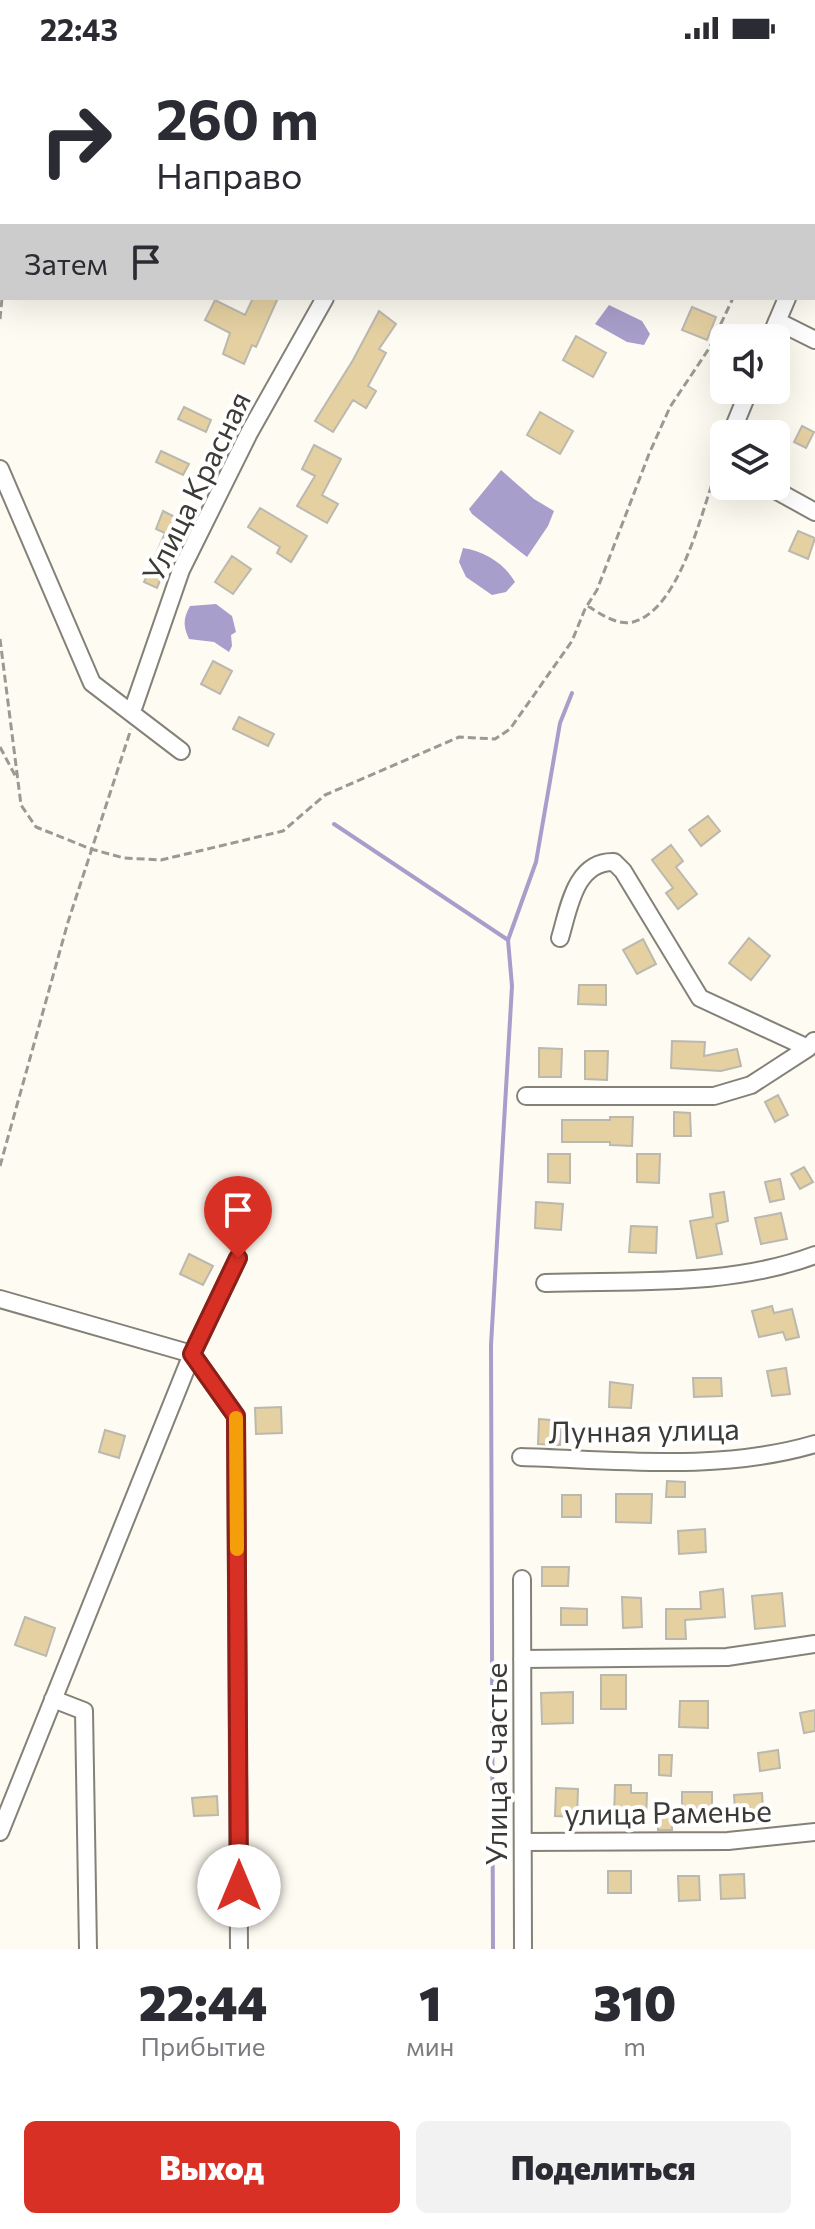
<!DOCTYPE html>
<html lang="ru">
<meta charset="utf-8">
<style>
body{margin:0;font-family:Commissioner,sans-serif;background:#f2f2f3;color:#2b2b33;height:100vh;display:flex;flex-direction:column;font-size:30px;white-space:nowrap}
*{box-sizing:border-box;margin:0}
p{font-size:26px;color:#7c7c81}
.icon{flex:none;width:44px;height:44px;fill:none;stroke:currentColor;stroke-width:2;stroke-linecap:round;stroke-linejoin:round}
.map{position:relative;height:1893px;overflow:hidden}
.details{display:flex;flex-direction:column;background:#fff;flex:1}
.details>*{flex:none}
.hud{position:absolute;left:0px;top:0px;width:816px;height:244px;box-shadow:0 8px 32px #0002;background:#fff;color:#2b2b33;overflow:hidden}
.fabs{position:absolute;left:710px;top:268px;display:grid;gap:16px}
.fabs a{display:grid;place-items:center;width:80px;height:80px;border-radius:12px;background:#fff;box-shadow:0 8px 32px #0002;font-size:40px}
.pin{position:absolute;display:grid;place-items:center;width:68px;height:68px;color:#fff;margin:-82px -34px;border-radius:50% 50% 50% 0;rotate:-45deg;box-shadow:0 0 8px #0007}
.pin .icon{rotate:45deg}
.me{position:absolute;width:88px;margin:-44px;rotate:0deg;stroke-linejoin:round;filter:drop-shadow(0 0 6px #0008)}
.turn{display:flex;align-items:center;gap:28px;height:168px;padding:0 24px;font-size:36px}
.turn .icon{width:104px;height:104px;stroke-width:2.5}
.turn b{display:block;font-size:56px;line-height:68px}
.then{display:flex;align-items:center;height:76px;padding:0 24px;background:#0003;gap:16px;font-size:30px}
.eta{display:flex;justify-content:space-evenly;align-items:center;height:136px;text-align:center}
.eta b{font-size:48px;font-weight:800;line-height:56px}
.primary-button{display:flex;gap:16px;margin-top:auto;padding:16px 24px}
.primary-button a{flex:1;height:92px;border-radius:12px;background:#d93025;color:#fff;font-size:32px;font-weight:800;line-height:92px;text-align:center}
.primary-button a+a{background:#f2f2f3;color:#2b2b33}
.status{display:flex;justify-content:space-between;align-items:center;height:56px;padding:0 40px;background:#fff;direction:ltr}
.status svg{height:22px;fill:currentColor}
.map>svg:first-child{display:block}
</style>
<div class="status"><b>22:43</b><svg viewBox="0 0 49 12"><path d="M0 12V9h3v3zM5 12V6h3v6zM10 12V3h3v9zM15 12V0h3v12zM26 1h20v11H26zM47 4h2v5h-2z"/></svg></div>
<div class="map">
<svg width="815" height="1893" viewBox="0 0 815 1893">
<rect width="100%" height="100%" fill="#fefbf2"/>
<path fill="#a89ecb" d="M609,249L642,265L650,278L644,289L627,286L595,268Z
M501,414L534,443L554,455L548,470L527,501L472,458L469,453Z
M463,492C484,495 504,507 515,526L506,536L492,539L466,521L459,506Z
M216,548L232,560L236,576L231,579L232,590L229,596L214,586L189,583C183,570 183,563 190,550Z"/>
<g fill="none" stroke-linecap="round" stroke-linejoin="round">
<path stroke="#a89ecb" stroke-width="4" d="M334,768L508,884L512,930L491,1289L493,1893
M508,884L536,806L560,667L572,637"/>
</g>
<path fill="#e4d0a1" stroke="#bbb8b0" stroke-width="2" d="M253,242H278L256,291L252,289L244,308L223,298L230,277L205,264L215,244L245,259Z
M692,251L716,261L707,284L682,274Z
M379,255L396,268L379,293L386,297L368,330L376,335L366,352L353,344L333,376L315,365L353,304Z
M576,280L606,297L593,321L563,304Z
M184,351L211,364L206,376L178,363Z
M540,356L573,375L560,398L527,379Z
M802,370L814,376L806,392L794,386Z
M314,389L341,403L322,439L338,448L327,467L297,450L315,420L302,413Z
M161,395L189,408L183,419L156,406Z
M260,452L307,480L291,506L277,497L280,491L248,471Z
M163,455L185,466L157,532L144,526L165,477L156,473Z
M798,475L815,482L808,503L789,495Z
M232,500L251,513L233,538L215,526Z
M213,605L232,615L220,638L201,628Z
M239,661L274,678L268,690L233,673Z
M708,760L720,775L701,790L689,774Z
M671,789L683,805L676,811L697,838L678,853L666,837L673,832L652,804Z
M749,882L770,900L751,924L729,907Z
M643,883L656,908L637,918L623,894Z
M579,929H606V949L578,948Z
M672,985L705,986L704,1000L737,993L741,1010L721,1015L671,1012Z
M539,992L562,993L561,1021H539Z
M585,995H608L607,1024L585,1023Z
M778,1039L788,1059L775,1066L765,1046Z
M674,1056L690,1057L691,1080H674Z
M610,1061H633L632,1090L610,1089V1086H562V1064H610Z
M548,1098H570V1127L548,1126Z
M637,1098H660L659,1127L637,1126Z
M804,1111L813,1126L800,1133L791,1118Z
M780,1123L784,1143L770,1146L765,1126Z
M724,1136L728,1165L716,1168L722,1198L697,1202L690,1165L713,1161L710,1138Z
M536,1146L563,1148L561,1174L535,1172Z
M781,1157L787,1183L761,1188L755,1162Z
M631,1170L657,1171L656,1197L629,1196Z
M189,1198L213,1210L203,1229L180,1218Z
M772,1250L774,1257L792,1253L799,1281L786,1284L783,1276L759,1281L752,1255Z
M786,1312L790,1338L772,1340L767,1315Z
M693,1322H721L722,1340L694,1341Z
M610,1326L633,1329L631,1352L609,1351Z
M281,1351L282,1377L256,1378L255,1352Z
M539,1363L562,1365L560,1389L538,1388Z
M105,1374L125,1380L119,1402L99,1396Z
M667,1425L685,1426V1441H666Z
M616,1438H652L651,1467L616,1466Z
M562,1439H581V1461H562Z
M705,1473L706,1496L679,1498L678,1475Z
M542,1511H569L568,1530H542Z
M723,1533L725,1561L685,1564L686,1583H666V1553H701L700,1536Z
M782,1537L785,1570L755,1573L752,1540Z
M622,1541L641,1542L642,1571L623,1572Z
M561,1552L587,1553V1569H561Z
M25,1561L55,1572L46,1600L15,1589Z
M601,1619H626V1653H601Z
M573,1636V1667L542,1668L541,1637Z
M680,1645H708V1672L679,1671Z
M815,1654V1675L804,1677L800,1657Z
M778,1694L780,1712L760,1715L758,1697Z
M659,1699H672L671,1720L659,1719Z
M615,1729H631V1737H647L646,1763L614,1762Z
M556,1732L578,1733L577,1761L555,1760Z
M682,1736H712V1756L698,1757V1764H672V1774H658L657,1754H682Z
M762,1737L764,1766L736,1769L734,1739Z
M217,1740L218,1759L194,1760L192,1742Z
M608,1815H631V1837H608Z
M744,1818L745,1842L721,1843L720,1819Z
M678,1820H699L700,1844L679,1845Z"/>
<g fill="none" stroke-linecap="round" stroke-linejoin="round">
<defs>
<path id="minor" d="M52,2L53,0
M451,2L452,0
M0,120L2,116
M814,180L815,178
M777,265L815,284
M770,282L787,242
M731,378L749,334
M724,396L721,404L724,405
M0,413L92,627L181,695
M768,430L815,456
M134,650L181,514L249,377L325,242
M560,882C569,852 575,805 614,806L623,815L700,942L808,992
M526,1040H714L751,1029L808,992L814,985
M545,1227C635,1224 730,1231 815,1199
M0,1243L192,1298L236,1360L239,1893
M521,1401C618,1404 720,1416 815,1388
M522,1523L523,1893
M522,1603L727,1601L815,1588
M53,1643L84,1655L88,1893
M0,1776L192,1298L238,1202
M523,1786L728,1785L815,1776"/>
</defs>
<use href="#minor" stroke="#848179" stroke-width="20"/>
<path stroke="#9b9993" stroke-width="3" stroke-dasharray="8 4" stroke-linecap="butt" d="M8,0V2
M0,33L2,29
M814,71L815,67
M0,263L2,242
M588,550C600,558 618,570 633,566C679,554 701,458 715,419
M0,583L21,749L36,771L91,793L124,802L161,804L283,775L325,739L459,681L495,683L510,673L572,585L585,553L597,534L649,398L670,351L710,291L733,242
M0,691L17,723
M0,1110L68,866L131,673"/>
<use href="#minor" stroke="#fff" stroke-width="16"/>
</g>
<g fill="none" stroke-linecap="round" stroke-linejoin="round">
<defs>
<path id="route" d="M238,1202L192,1298L236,1360L239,1830"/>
</defs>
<use href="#route" stroke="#8d1f18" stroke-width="20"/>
<use href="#route" stroke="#d93025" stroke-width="14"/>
<path stroke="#f59e0b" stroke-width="14" d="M236,1362L237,1493"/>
</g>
<g text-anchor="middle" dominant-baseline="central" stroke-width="8" stroke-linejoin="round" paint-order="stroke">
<g font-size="30" fill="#3d3b38" stroke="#fff">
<text transform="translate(195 430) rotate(-64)">Улица Красная</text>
<text transform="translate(644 1373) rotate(-1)">Лунная улица</text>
<text transform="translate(494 1708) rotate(-90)">Улица Счастье</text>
<text transform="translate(668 1755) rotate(-1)">улица Раменье</text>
</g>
</g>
</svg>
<div class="fabs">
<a><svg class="icon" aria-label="sound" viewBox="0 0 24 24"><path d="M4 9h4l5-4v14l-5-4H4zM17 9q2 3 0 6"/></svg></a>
<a><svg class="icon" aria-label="layers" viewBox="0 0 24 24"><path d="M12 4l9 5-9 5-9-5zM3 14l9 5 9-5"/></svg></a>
</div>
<div class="pin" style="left:238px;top:1202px;background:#d93025"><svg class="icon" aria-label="arrive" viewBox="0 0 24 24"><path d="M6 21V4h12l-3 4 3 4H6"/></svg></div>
<svg class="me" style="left:239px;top:1830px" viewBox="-20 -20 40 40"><circle r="19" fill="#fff"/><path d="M0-13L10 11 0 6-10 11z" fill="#d93025"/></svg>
<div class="hud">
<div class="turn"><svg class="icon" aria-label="right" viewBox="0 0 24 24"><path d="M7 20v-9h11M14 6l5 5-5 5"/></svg><div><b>260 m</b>Направо</div></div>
<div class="then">Затем<svg class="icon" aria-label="arrive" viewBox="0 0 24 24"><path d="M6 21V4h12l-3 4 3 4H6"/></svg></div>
</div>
</div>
<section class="details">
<div class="eta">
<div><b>22:44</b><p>Прибытие</p></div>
<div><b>1</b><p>мин</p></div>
<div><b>310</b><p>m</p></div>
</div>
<div class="primary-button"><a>Выход</a><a>Поделиться</a></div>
</section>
